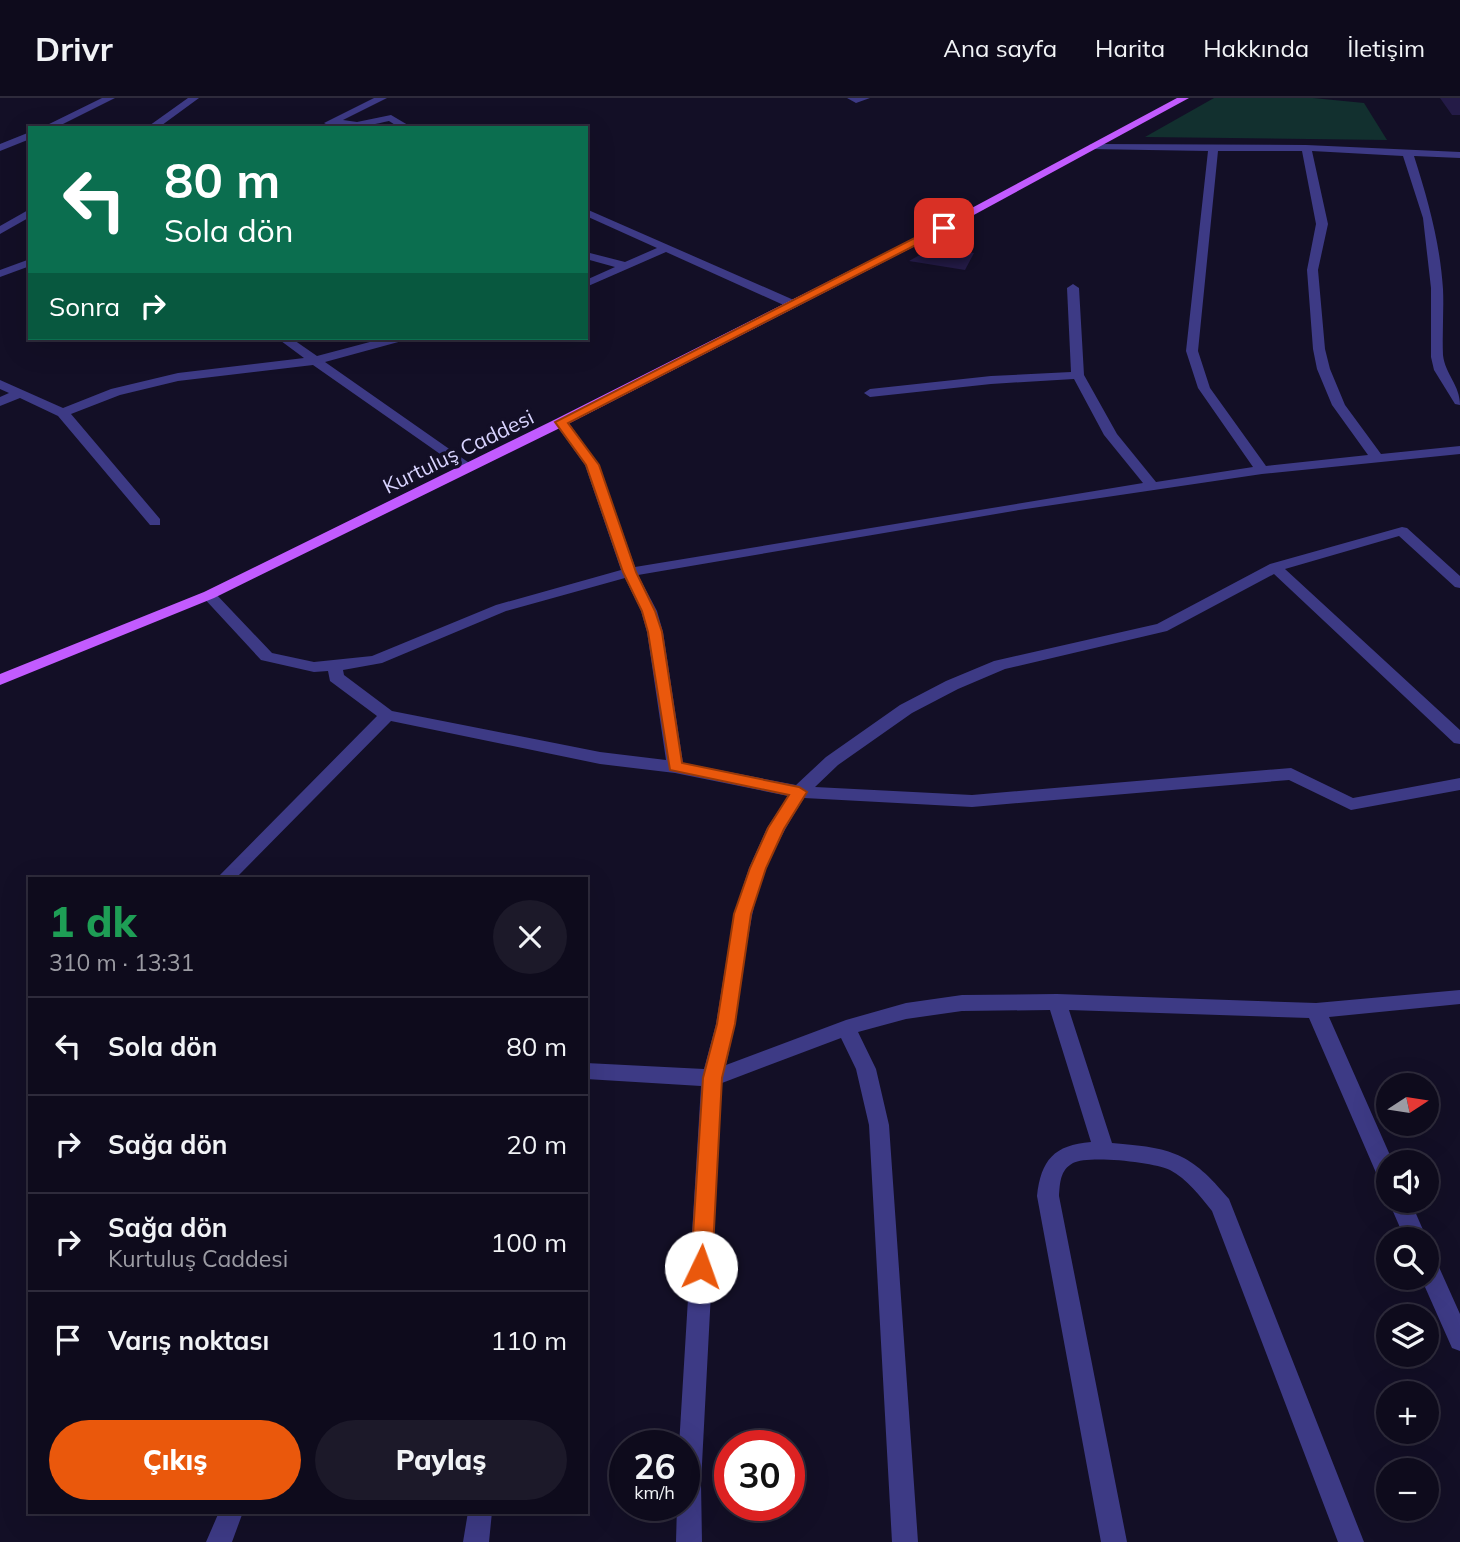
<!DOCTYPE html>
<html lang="tr">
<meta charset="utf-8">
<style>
body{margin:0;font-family:Mulish,sans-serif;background:#1c1929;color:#f1f3f6;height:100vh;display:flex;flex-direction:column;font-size:26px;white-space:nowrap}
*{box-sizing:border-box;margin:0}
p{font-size:23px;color:#9b9ba3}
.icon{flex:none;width:38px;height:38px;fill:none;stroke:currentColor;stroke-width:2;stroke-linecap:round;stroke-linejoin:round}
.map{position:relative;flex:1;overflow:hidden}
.side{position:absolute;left:28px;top:779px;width:560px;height:637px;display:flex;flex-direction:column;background:#0e0b1c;border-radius:0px;box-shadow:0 7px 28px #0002,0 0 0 2px #2e2b3b}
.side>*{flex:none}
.top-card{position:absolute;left:28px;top:28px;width:560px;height:214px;border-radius:0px;box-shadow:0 7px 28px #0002,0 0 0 2px #2e2b3b;background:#0b6e4f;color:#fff;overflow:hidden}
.needle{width:46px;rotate:78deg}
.tools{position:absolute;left:1376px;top:975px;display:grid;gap:14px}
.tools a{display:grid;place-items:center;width:63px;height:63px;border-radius:50%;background:#0e0b1c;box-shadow:0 7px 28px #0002,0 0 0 2px #2e2b3b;font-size:35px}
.speed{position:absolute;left:609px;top:1332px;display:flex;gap:14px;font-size:35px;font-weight:700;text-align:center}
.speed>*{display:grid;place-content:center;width:91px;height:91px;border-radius:50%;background:#0e0b1c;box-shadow:0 7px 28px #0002,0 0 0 2px #2e2b3b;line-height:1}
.speed small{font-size:18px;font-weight:400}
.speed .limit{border:10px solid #d22;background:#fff;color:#111}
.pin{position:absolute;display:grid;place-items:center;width:60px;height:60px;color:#fff;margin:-30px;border-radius:14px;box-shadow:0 4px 10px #0006}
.me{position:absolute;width:77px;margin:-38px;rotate:3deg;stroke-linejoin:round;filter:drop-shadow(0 0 5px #0008)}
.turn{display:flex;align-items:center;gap:24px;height:147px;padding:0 21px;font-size:32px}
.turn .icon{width:91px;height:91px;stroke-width:2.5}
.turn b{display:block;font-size:49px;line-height:60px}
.then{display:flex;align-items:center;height:66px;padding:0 21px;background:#0003;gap:14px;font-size:26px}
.round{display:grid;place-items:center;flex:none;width:74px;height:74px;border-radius:37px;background:#1c1929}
.head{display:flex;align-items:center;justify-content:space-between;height:119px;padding:0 21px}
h1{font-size:42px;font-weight:800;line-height:52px;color:#1e9e55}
.action{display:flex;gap:14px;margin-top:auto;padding:14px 21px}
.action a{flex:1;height:80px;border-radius:42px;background:#ea580c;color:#fff;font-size:28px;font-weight:800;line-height:80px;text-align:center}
.action a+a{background:#1c1929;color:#f1f3f6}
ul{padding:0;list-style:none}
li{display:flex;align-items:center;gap:21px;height:98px;padding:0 21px;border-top:2px solid #2e2b3b}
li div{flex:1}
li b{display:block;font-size:26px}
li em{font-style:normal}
header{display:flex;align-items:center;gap:42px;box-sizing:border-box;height:98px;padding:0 35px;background:#0e0b1c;border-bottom:2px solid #2e2b3b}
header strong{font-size:33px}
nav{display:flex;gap:38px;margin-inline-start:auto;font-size:24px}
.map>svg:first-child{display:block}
</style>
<header>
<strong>Drivr</strong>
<nav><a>Ana sayfa</a><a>Harita</a><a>Hakkında</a><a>İletişim</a></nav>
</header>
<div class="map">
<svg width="1460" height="1444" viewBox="0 0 1460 1444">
<rect width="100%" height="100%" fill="#130f26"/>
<path fill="#12302f" d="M1214,0H1313L1364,5L1387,42L1145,39Z"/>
<path fill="#241b47" d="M1440,0H1460V17H1452Z
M934,149L974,155L965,172L909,163Z"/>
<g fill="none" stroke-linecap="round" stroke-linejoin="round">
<path fill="#3d3a85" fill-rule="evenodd" d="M102,0H115L55,30H41Z
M188,0H199L158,30H146Z
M374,0H387L343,22L357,24L391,17L413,30H400L389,23C370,27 341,35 324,25Z
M847,0H870L856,5Z
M30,34V41L0,53V46Z
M1093,46L1306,47L1460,54V60L1414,58C1428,102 1440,145 1443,191C1444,213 1442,235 1443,257C1445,276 1460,287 1460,307L1455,306L1434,272L1431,259V190L1423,120L1403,58L1312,53L1328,126L1318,172L1325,251L1330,271L1345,307L1381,356L1460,348V356L1262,376L1019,412L638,477L657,513L663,534L683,665L796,687L826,659L900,607L946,583L994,563L1157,526L1270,466L1402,429L1407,430L1460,478V490L1455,489L1399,438L1285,471L1460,632V646L1454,645L1274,476L1167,533L1005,571L958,591L912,615L838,667L815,689L972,697L1291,670L1353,700L1460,680V692L1351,712L1289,682L972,709L804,700C781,736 760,776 752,818C742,868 738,917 726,967L846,922L906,905L962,897L1057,896L1316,905L1460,892V906L1329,919L1393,1064H1388V1086L1380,1083L1377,1077L1309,920L1069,912L1112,1045C1172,1050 1190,1054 1229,1101L1364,1444H1338L1212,1113C1200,1098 1187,1081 1170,1072C1154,1064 1088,1057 1073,1065C1060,1072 1060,1085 1059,1098L1127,1444H1101L1037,1098C1041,1062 1054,1047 1091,1044L1050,912L962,913L906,921L858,934L876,971L889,1027L918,1444H892L869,1027L856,971L841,940L722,985L701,1385L702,1444H676L677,1407H684V1348H679L701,988L586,981V965L704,971L716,926L734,816L749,770L767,730L788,698L675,675L600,666L391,623L236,780H217L377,618L330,583L328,573L314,574L261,562L201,497L209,492L214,494L272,555L314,564L372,558L496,507L621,472L585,367L554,324L561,320L566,321L599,367L635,469L1143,385L1104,337L1074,281L991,286L870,299L864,295L870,291L991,278L1071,274L1067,190L1073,186L1079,190L1084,277L1117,336L1156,384L1253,369L1198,290L1186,253L1208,53L1089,51V47ZM1218,53H1302L1316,126L1307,172L1313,251L1317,271L1332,307L1368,357L1266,368L1210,290L1198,253ZM625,480L641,513L647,534L666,662L600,654L392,613L344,577L343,572L382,565L506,513Z
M30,111V119L0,136V128Z
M586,111L796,203L798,206L788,209L666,154L586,189V182L615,169L586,161V154L625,164L657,150L586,118Z
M30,161V168L0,179V172Z
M277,240H291L317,258L385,240H404L402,243L325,264L475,369L473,372H463L313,267L178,283L120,297L71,316L160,421V427H150L58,318L20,300L0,308V299L9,295L0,291V282L63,310L111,291L178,275L304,260Z
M1388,1102H1410L1427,1141L1426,1143L1405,1141Z
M1426,1155L1434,1158L1460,1216V1253L1452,1250L1421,1180H1426Z
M219,1414H243L232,1444H206Z
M468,1414H492L489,1444H463Z"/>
<path fill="#c25bff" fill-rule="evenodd" d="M1177,0H1189L948,131L566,327L214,500L0,587V576L204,494L556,321L940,127Z"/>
</g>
<path fill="#ea580c" stroke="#983908" stroke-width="2" d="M940,127L949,130L568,325L599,367L636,474L655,513L662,534L682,665L799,689L807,694L784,731L766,770L751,816L735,926L722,980L712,1169L709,1175L701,1178L694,1175L691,1169L703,980L717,926L734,816L750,770L768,730L789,697L670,672L648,534L642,513L623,474L586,367L555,324Z"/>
<g text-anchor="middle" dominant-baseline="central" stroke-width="7" stroke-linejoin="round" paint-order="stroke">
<g font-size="21" fill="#d9d4ff" stroke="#130f26">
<text transform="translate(458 353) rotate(-26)">Kurtuluş Caddesi</text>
</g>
</g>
</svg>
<div class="tools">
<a><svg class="needle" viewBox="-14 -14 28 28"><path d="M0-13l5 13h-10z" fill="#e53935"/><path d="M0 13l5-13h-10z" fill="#9b9ba3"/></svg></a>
<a><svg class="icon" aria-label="sound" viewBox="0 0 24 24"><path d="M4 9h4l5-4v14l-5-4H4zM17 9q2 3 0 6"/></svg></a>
<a><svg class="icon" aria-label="search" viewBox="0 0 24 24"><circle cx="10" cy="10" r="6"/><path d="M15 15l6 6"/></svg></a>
<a><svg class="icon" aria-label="layers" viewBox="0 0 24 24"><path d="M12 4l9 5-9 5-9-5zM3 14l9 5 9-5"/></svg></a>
<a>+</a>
<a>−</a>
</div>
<div class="speed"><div>26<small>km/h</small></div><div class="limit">30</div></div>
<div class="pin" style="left:944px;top:130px;background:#d93025"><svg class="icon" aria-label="arrive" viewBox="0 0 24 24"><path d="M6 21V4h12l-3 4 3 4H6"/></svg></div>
<svg class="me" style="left:701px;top:1169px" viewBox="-20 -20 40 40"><circle r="19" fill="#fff"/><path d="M0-13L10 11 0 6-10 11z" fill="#ea580c"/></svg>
<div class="top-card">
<div class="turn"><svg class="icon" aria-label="left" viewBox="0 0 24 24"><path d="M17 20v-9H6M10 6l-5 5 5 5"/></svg><div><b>80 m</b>Sola dön</div></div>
<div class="then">Sonra<svg class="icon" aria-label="right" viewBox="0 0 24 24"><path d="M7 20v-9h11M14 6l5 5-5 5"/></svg></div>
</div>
<section class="side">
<div class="head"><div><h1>1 dk</h1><p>310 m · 13:31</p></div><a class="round"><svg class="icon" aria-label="close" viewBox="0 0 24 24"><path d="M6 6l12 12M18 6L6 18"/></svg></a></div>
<ul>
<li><svg class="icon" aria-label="left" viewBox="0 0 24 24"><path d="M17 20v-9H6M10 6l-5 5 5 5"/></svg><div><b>Sola dön</b></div><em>80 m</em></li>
<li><svg class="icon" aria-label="right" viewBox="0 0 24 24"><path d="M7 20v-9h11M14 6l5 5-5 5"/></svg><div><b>Sağa dön</b></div><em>20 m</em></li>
<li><svg class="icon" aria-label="right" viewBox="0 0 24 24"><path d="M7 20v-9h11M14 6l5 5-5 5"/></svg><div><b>Sağa dön</b><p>Kurtuluş Caddesi</p></div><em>100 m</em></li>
<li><svg class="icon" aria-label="arrive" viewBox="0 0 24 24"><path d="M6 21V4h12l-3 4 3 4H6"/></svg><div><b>Varış noktası</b></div><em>110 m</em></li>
</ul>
<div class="action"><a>Çıkış</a><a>Paylaş</a></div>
</section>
</div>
